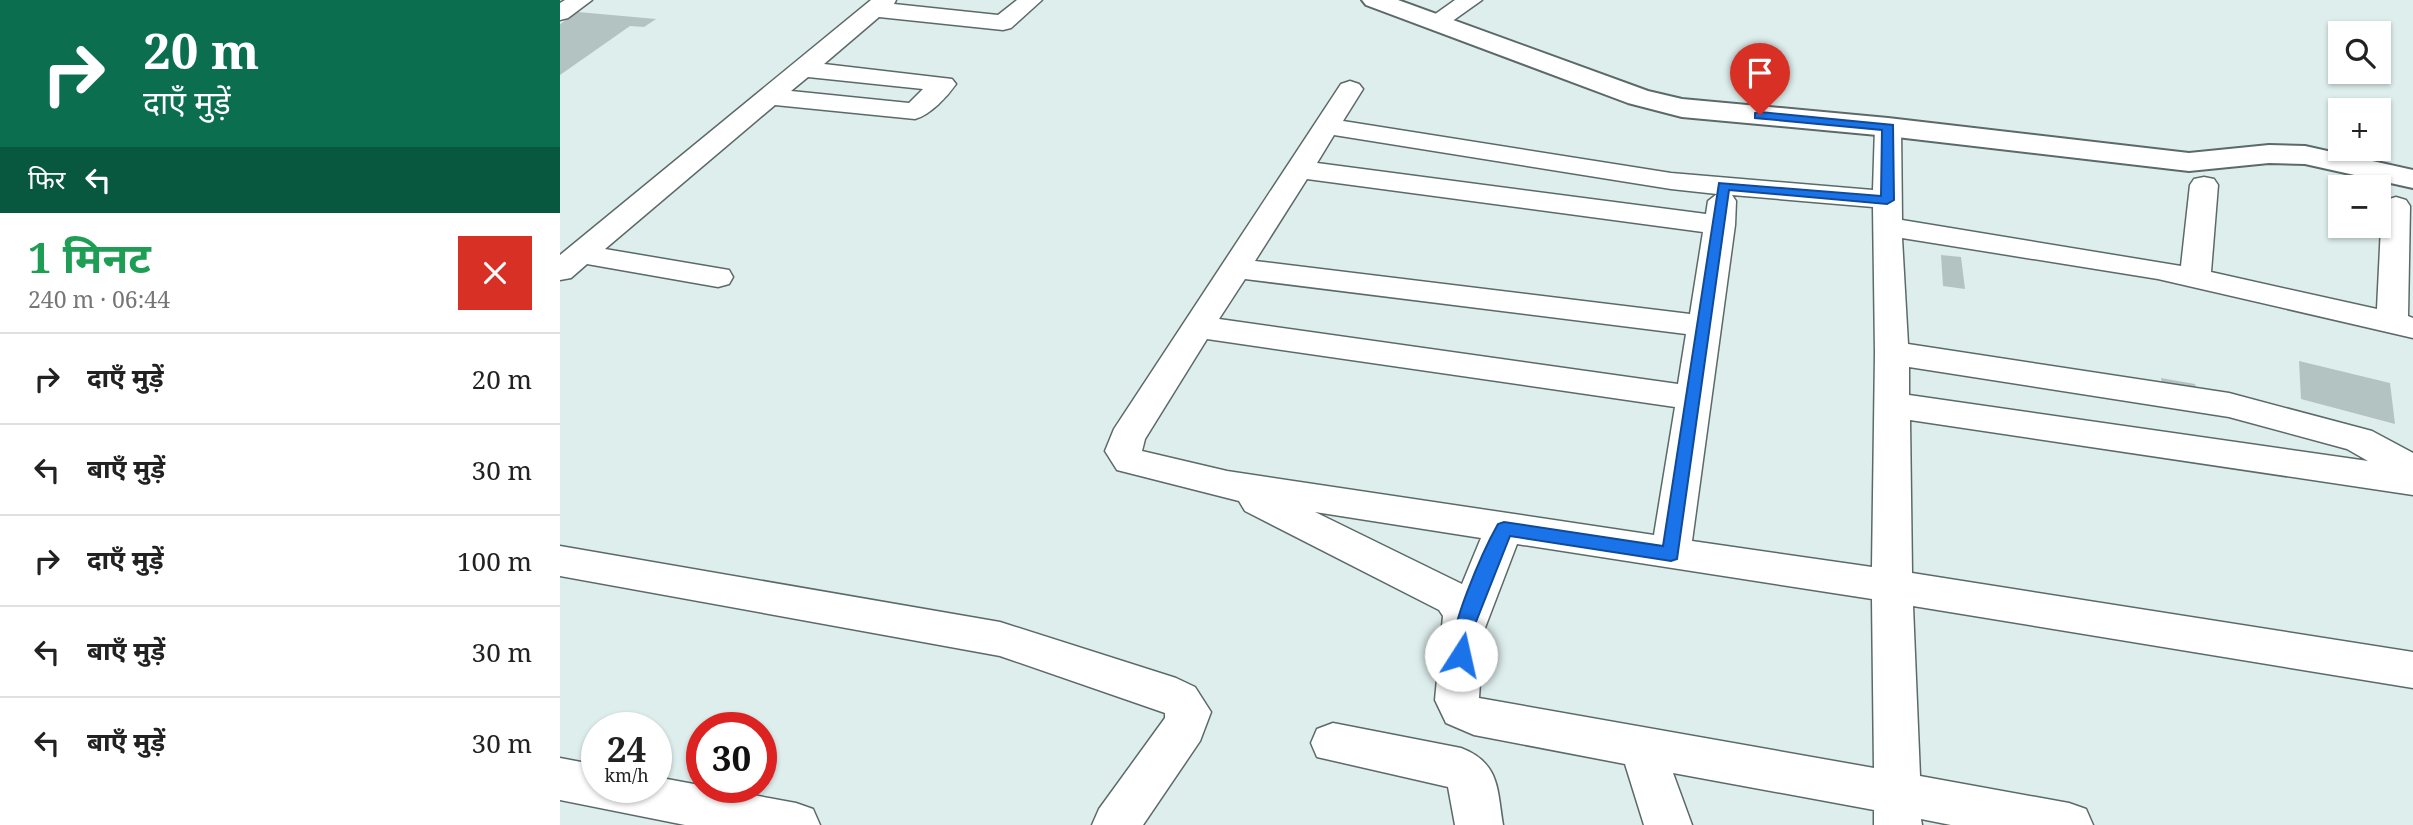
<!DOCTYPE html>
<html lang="hi">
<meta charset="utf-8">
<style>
body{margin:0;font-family:"Noto Serif","Noto Sans Devanagari",serif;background:#f6f6f6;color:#222;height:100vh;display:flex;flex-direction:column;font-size:26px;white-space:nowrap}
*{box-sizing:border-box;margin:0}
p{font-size:23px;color:#767676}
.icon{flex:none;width:38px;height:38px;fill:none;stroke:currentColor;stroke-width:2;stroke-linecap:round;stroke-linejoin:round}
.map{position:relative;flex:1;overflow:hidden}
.drawer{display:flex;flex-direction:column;background:#fff;width:560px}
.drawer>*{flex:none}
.hud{background:#0b6e4f;color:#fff;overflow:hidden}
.buttons{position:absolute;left:1768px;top:21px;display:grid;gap:14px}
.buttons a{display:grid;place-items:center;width:63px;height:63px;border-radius:0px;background:#fff;box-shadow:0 2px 5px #0004;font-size:35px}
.speed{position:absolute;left:21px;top:712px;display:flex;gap:14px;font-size:35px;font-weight:700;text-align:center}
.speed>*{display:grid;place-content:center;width:91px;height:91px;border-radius:50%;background:#fff;box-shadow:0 2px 5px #0004;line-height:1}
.speed small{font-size:18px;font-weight:400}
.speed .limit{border:10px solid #d22;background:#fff;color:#111}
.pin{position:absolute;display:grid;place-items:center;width:60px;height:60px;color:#fff;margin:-72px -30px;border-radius:50% 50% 50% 0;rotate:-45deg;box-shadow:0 0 7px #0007}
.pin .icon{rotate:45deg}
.me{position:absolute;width:77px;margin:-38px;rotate:10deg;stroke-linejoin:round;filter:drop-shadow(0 0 5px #0008)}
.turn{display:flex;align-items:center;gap:24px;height:147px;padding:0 28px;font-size:32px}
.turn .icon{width:91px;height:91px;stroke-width:2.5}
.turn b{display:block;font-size:49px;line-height:60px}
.then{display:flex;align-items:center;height:66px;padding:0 28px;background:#0003;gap:14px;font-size:26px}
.round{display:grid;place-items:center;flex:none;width:74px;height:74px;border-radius:0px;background:#f6f6f6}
.overview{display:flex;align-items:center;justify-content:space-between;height:119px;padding:0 28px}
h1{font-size:42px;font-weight:700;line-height:52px;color:#1e9e55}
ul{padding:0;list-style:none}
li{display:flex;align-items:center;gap:21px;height:91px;padding:0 28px;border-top:2px solid #e0e0e0}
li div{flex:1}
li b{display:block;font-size:26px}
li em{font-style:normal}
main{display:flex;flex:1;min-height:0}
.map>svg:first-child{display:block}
</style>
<main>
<section class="drawer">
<div class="hud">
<div class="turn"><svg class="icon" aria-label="right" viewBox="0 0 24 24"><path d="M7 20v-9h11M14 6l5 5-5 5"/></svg><div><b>20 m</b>दाएँ मुड़ें</div></div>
<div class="then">फिर<svg class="icon" aria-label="left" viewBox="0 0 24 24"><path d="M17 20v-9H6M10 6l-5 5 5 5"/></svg></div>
</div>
<div class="overview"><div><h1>1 मिनट</h1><p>240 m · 06:44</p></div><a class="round" style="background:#d93025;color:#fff"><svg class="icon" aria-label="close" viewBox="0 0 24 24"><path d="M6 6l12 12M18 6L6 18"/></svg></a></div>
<ul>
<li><svg class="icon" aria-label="right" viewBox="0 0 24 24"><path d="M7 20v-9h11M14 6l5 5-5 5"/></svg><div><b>दाएँ मुड़ें</b></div><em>20 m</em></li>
<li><svg class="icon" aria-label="left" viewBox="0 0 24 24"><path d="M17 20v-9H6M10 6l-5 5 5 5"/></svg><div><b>बाएँ मुड़ें</b></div><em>30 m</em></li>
<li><svg class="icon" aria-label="right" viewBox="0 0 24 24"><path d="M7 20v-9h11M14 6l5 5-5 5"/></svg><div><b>दाएँ मुड़ें</b></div><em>100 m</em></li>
<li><svg class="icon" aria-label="left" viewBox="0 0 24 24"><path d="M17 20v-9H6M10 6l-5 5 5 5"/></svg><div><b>बाएँ मुड़ें</b></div><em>30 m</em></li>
<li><svg class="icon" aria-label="left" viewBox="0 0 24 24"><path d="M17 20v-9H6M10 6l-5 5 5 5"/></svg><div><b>बाएँ मुड़ें</b></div><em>30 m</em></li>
</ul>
</section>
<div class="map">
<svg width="1853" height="825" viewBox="0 0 1853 825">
<rect width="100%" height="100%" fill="#ddeeec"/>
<path fill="#b3c3c2" d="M18,12L96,19L84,27L70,26L0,75V24Z
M1381,255L1401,257L1405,289L1383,286Z
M1739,361L1830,383L1835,424L1741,399Z
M1601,378L1635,384L1638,395L1603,389Z"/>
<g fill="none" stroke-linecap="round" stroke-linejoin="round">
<defs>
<path id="minor" d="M5,0H32L8,18L0,20V3Z
M311,0H336L334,4L438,15L457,0H482L451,28L443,30L319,17L264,64L392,79L396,84C387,97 370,115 355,119L215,105L45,249L169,270L173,277L169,284L158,287L27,264L11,278L0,280V255ZM248,77L363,89L349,103L231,91Z
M895,0H922L884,27H868L864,22Z
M790,81L799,84L803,89L783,121L1111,173L1313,190L1315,127L1319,121H1337L1341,127L1342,220L1621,266L1630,185L1634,179L1644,177L1654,179L1658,185L1651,272L1817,309L1822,206L1826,200L1836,197L1846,200L1850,206L1848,316L1853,318V338L1598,279L1342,238L1348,344L1669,393L1812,431L1853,453V495L1350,420L1352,573L1853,652V688L1353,606L1360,776L1509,803L1526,809L1533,825H1391L1361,819L1362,825H1314V810L1113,773L1132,825H1084L1065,764L914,735L886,723L875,700L883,616L879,610L685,511L679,501L557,470L545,451L554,429L781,84ZM774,135L1111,189L1157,194L1148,201L1146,214L757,163ZM747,179L1143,232L1130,314L695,261ZM1172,195L1313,207L1315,353L1312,567L1132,541L1175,225L1176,201ZM685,279L1126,334L1118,384L659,319ZM647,339L1115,407L1094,535L667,471L582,451L585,439ZM1349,367L1669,417L1787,449L1808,461L1349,395ZM755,512L921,538L902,584ZM957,544L1312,599L1314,768L919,698L923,633Z
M0,546L440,622L616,678L635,687L651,712L640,741L583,825H532L539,809L605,718V713L440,656L0,576Z
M773,723L901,748C940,763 937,789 943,825H895L888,787L757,757L751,743L757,729Z
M0,758L37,765V788H96V777L236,803L253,809L260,825H125L0,800Z"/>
<path id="tertiary" d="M802,0H838L1088,91L1122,99L1328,118L1629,153L1709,145L1745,146L1853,170V188L1745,164L1709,163L1629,171L1328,136L1122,117L1068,103L806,5Z"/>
</defs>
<use href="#minor" stroke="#5b6a68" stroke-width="3"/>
<use href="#tertiary" stroke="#5b6a68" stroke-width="4"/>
<use href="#minor" fill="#fff" fill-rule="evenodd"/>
<use href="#tertiary" fill="#fff" fill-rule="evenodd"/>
</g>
<path fill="#1a73e8" stroke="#114b97" stroke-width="2" d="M1200,112L1333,125L1334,200L1327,204L1169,190L1117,559L1111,561L950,536L912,632L908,660H894C883,638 925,547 938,524L944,522L1103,546L1159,183L1321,196L1322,130L1195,118V113Z"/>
</svg>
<div class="buttons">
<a><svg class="icon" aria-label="search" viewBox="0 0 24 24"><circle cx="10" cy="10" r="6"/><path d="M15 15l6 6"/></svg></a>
<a>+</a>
<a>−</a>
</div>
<div class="speed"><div>24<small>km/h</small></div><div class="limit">30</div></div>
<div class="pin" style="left:1200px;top:115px;background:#d93025"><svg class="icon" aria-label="arrive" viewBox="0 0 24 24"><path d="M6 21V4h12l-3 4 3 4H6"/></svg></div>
<svg class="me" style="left:901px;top:655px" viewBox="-20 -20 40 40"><circle r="19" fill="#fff"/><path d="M0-13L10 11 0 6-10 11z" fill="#1a73e8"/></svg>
</div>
</main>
